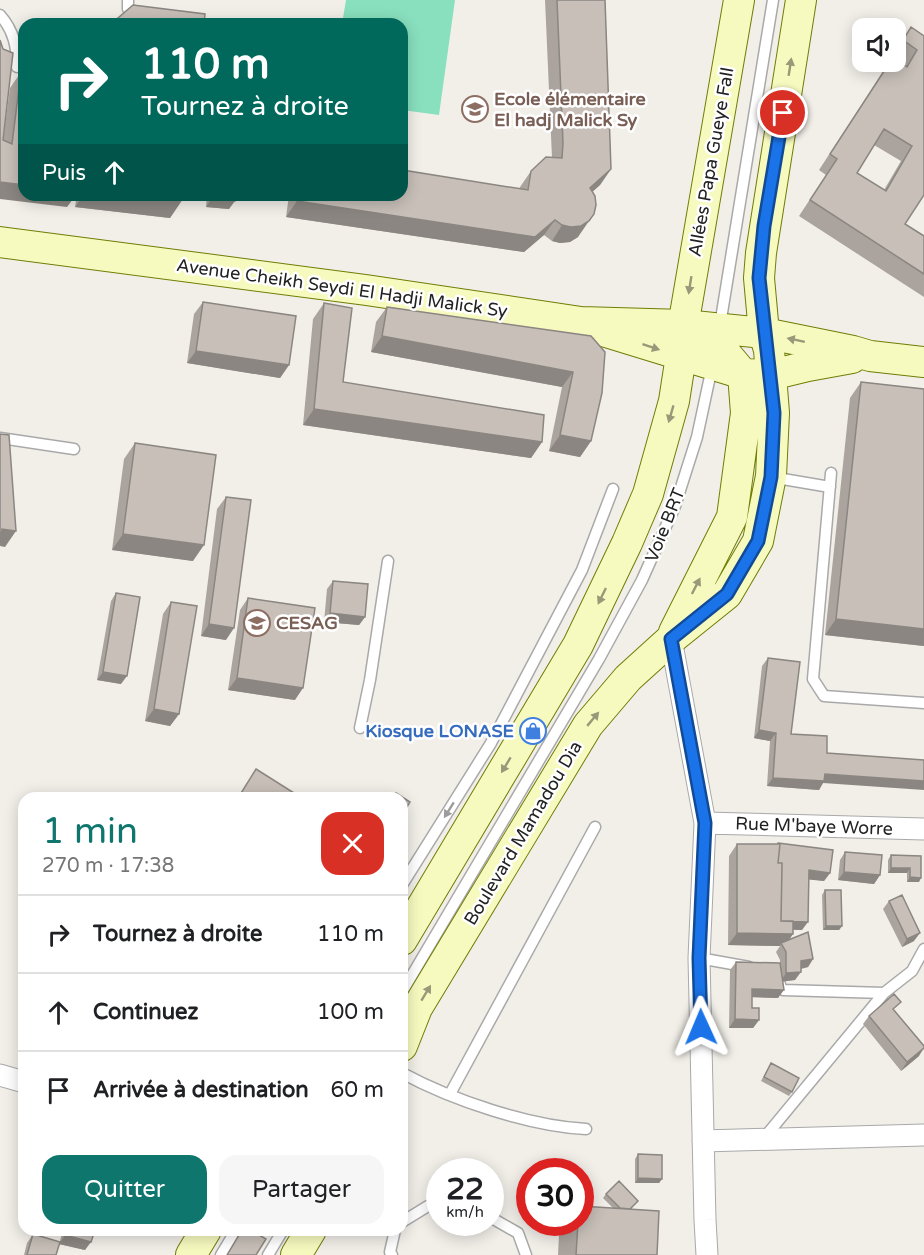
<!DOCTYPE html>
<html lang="fr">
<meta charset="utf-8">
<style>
body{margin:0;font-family:"Varela Round",sans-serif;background:#f6f6f6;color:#202124;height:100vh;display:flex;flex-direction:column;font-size:22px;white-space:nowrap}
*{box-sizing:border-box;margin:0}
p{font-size:20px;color:#757577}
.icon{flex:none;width:33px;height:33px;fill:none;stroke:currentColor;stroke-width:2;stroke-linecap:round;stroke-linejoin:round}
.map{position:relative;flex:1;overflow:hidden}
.details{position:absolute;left:18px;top:792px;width:390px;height:444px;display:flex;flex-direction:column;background:#fff;border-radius:18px;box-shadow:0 3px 15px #0003}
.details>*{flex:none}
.hud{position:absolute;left:18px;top:18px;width:390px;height:183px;border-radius:18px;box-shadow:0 3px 15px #0003;background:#00695c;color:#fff;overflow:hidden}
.buttons{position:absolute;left:852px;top:18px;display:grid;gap:12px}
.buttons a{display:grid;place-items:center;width:54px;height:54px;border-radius:12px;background:#fff;box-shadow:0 3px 15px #0003;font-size:30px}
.speed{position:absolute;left:426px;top:1158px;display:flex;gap:12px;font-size:30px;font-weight:700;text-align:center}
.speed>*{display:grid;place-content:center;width:78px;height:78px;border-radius:50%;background:#fff;box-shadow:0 3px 15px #0003;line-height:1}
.speed small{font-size:15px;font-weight:400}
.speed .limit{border:9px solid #d22;background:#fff;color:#111}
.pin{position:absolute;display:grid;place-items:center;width:51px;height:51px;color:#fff;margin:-26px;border:3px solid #fff;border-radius:50%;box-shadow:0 2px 6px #0007}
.me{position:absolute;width:66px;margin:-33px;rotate:359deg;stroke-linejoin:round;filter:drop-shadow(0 0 4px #0008)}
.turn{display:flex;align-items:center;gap:21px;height:126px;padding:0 24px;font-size:27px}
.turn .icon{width:78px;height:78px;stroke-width:2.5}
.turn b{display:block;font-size:42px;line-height:51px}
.then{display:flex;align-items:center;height:57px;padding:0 24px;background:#0003;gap:12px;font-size:22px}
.round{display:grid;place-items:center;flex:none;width:63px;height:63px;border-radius:18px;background:#f6f6f6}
.summary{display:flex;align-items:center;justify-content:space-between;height:102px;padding:0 24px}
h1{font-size:36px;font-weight:600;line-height:45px;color:#0f766e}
.primary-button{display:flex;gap:12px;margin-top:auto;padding:12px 24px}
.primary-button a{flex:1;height:69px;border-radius:18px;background:#0f766e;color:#fff;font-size:24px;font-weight:600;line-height:69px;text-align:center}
.primary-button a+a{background:#f6f6f6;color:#202124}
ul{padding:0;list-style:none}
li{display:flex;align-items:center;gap:18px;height:78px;padding:0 24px;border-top:2px solid #e0e0e0}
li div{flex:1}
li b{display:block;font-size:22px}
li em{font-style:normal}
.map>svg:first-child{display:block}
</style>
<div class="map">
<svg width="924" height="1255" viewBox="0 0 924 1255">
<rect width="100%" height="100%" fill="#f2efe9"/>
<path fill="#88e0be" d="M346,0H455L439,115L402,110V24H342Z"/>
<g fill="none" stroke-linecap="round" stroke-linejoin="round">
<defs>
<path id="lane" d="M128,0V9
M0,15C14,31 17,47 17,67
M720,325L773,0
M0,438L74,449
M831,473L813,679L824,696L924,703
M771,477L830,487
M360,728L370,680L388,561
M402,885L491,743L582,570L613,489
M699,958L749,967
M778,978L781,988L783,990L884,993
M402,992L599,659L642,580L675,506L697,437L712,367
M402,1073C452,1100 529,1126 586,1129
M450,1094L595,827
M764,1138L884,993L912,971L924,949
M490,1217L518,1233L526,1255
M402,1222L428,1206L440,1207
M221,1255L236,1230
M268,1255L283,1230
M392,1255L390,1252L395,1230"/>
<path id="street" d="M671,639L705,823L699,958L705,1220L707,1255
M705,823L924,829
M0,1075L24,1082
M703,1141L924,1135"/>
<path id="secondary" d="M0,242L366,290L581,322L684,325L764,333L853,351L870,356L924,362
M606,332L743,374L771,375L808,366L852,358
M674,632L732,517L746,413L743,374L722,349L689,328
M402,940L578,645L627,543L648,494L674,401L681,356V338L739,0
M402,1046L417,1008L588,725L628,678L671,639L727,594L758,541L771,476L774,413L769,350L764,333L759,278L761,253L801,0
M191,1255L206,1230
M296,1255L311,1230"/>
</defs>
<use href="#lane" stroke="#a9a9a9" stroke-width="13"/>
<use href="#street" stroke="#a9a9a9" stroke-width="23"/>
<use href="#secondary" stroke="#707d05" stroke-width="32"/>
<use href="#lane" stroke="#fff" stroke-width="10"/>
<use href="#street" stroke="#fff" stroke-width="21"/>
<use href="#secondary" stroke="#f7fabf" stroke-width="30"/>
</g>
<path fill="#aba49e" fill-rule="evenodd" d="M545,0H605L611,169L600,185L592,192L578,237L570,242L560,243L552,241L544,235L524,252L286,217L289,195H402L519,189L520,187L531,171L552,158Z
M911,27L924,36L905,224L924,236V297L799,216L826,175L819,170L889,62L906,66V65L896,58V51ZM874,145L901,161L884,190L857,173Z
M21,72L67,207L3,140L10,88Z
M77,195H185L170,218L75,207Z
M207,195H236L229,209L206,207Z
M203,302L289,365L280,378L187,363L194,314Z
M324,303L343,382L542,442L531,458L303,425L313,319Z
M387,307L591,336V441L580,457L549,451L562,387L371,352L376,322Z
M861,382L924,389V646L825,635L850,398Z
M135,443L193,561L112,550L124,459Z
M226,497V640L201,636L217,509Z
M333,581L365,617L359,625L324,622L327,589Z
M116,593L121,684L97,680L111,601Z
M248,598L295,700L228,690L240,610Z
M171,602L179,714L170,726L145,721L163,614Z
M768,658L791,734L827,753L823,783L819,790L767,786L770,741L754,738L762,666Z
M737,844L830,873L824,881L809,879L802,930H793V934L788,940L813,959L808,967L801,969L795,980L783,981L778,998L752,997V1008L759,1020L753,1028H729L730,970L736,962L780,964V960L776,952L780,946L728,945L729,856Z
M845,852L880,875L874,884L838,880L840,860Z
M891,855L921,856L919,882H907V873H888V860Z
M825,890L842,926L839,930H823L822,895Z
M889,901L914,941L902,947L883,909Z
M895,1011L919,1056L901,1071L863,1024L869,1016Z
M771,1063L792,1092L789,1096L761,1081Z
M638,1154L662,1179L659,1183H635V1159Z
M606,1194L638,1201L631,1209L657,1255H558L559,1234L567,1222H580L613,1208L603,1198Z
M63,1230H95L85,1250L59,1244Z
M33,1234L56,1255H24L27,1243Z"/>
<path fill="#8b8681" d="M611,169L600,185L579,204L590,188Z
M0,182L24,185V195H76L67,207L0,199Z
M84,195H173L185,196L170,218L75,207Z
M212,198L235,201L229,209L206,207Z
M297,201L555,220L544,235L524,252L286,217Z
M589,221L578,237L570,242L560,243L552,241L562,225Z
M382,336L573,372L562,387L371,352Z
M196,351L289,365L280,378L187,363Z
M314,409L542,442L531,458L303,425Z
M560,435L591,441L580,457L549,451Z
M2,529L16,531L5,547L0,546Z
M123,534L204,545L193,561L112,550Z
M330,613L365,617L359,625L324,622Z
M836,619L924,629V646L825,635Z
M209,624L234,628L226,640L201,636Z
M103,672L127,676L121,684L97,680Z
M237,678L303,688L295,700L228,690Z
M154,709L179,714L170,726L145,721Z
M759,730L776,733L770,741L754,738Z
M825,774L924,781V790L823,783L819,790L767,786L773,778Z
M891,868H910L907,873H888Z
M809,870L830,873L824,881L803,879Z
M844,872L880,875L874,884L838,880Z
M910,877L921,878L919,882H907Z
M781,921L808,922L802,930L775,929Z
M826,926H842L839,930H823Z
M737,933L793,934L785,946L781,943L780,946L728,945Z
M920,933L914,941L902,947L907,939Z
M813,959L808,967L795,970L801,961Z
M801,972L795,980L780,982L786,973Z
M752,989L784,990L778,998L746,997Z
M735,1019L759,1020L753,1028H729Z
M924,1048L919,1056L901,1071L907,1062Z
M638,1178L662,1179L659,1183H635Z
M65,1235L91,1242L85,1250L59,1244Z"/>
<path fill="#c7bfb8" stroke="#8b8681" stroke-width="1.5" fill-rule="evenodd" d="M557,0H605L611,169L590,188L595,196L596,205L594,214L589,221L581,226L571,227L562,225L555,220L535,237L297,201L298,195H402V170L528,190L531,171L546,157L562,158L563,143Z
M133,5L205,14L204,24H111Z
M911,27L924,36V195L905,224L924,236V274L810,200L837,159L830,154L890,62H896V59L907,67L917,50L903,40ZM884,129L912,146L886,191L857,173Z
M0,40L3,49L13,53L3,140L12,144L21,72L24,73V185L0,182Z
M212,195H236L235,201L212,198Z
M203,302L296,316L289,365L196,351Z
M324,303L352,308L343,382L544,415L542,442L314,409Z
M387,307L591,336L605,352L602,393L591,441L560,435L573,372L382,336Z
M861,382L924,389V629L836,619Z
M0,434L9,435L16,531L2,529L0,545Z
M135,443L216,455L204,545L123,534Z
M226,497L251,500L234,628L209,624Z
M333,581L368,584L365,617L330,613Z
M116,593L140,597L127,676L103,672Z
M248,598L315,608L303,688L237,678Z
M171,602L197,606L179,714L154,709Z
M768,658L800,662L791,734L827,736V753L924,760V781L825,774L824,781L773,778L776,733L759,730Z
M256,769L302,798H238Z
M396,793L410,802L402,815V798H393Z
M778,843L833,850L830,873L809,870L808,922L781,921L782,867V863H778L780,844H778Z
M737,844H780L778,863H782L781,921H793V934L737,933Z
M845,852L882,855L880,875L844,872Z
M891,855L921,856V878L910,877V868H891Z
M825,890H841L842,926H826Z
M902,895L920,933L907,939L889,901Z
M808,932L813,959L801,961V972L786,973V952L781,943Z
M736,962L780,963L784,990L752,989V1008H759V1020L735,1019Z
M894,994L901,1002L893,1009L924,1046V1048L907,1062L869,1016Z
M771,1063L799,1078L792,1092L764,1077Z
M638,1154L662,1155V1179L638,1178Z
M619,1181L638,1201L630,1209L620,1208L606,1194Z
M580,1206L659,1211L657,1255H576L578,1222H580Z
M66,1230H95L91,1242L65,1235Z
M242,1230H251L266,1239L256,1255H227Z
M33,1234L60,1242L56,1255H27Z"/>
<defs><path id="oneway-solid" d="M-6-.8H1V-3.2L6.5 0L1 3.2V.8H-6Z" transform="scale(1.5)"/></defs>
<g fill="#979978">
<use href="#oneway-solid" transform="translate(790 67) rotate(-81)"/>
<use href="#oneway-solid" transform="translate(690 285) rotate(99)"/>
<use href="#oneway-solid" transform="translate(796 340) rotate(-168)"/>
<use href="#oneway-solid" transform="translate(651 347) rotate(18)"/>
<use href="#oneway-solid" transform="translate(671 414) rotate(106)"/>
<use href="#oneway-solid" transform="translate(696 586) rotate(-63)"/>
<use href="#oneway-solid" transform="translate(602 596) rotate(116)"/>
<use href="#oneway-solid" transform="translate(593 719) rotate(-50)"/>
<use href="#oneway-solid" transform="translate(506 765) rotate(121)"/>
<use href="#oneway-solid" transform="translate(426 993) rotate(-59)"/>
</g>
<use fill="#9c9c9c" href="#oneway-solid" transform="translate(449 810) rotate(122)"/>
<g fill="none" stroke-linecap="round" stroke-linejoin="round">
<defs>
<path id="route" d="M701,1027L699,958L705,823L671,639L727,594L758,541L771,477L774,413L759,278L764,226L783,113"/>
</defs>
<use href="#route" stroke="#114b97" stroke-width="15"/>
<use href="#route" stroke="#1a73e8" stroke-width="10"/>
</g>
<defs>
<symbol id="school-ring" viewBox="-11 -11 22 22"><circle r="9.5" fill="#fff" stroke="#8d6e63" stroke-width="1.5"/><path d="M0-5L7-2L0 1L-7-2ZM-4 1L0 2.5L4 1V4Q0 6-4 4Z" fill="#8d6e63"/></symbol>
<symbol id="shop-ring" viewBox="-11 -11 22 22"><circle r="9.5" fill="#fff" stroke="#3f7fe0" stroke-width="1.5"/><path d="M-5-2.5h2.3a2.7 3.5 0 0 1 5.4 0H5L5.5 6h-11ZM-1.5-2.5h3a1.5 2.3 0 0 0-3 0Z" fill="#3f7fe0"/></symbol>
</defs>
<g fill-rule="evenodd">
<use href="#school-ring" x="460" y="94" width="30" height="30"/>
<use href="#school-ring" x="242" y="608" width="30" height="30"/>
<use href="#shop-ring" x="518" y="716" width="30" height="30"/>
</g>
<g text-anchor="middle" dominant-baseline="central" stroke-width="5" stroke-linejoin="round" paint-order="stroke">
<g font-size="18" font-weight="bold" fill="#785e54" stroke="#fff" text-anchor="start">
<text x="494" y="99">Ecole élémentaire<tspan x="494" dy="21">El hadj Malick Sy</tspan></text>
<text x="276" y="623">CESAG</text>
</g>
<g font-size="18" fill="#222" stroke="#fff">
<text transform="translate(711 162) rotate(-80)">Allées Papa Gueye Fall</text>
<text transform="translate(342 288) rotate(8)">Avenue Cheikh Seydi El Hadji Malick Sy</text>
<text transform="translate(665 525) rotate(-68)">Voie BRT</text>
<text transform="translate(814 826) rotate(2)">Rue M'baye Worre</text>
<text transform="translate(523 833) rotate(-59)">Boulevard Mamadou Dia</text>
</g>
<g font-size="18" font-weight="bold" fill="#366cbe" stroke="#fff" text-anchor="end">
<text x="514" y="731">Kiosque LONASE</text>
</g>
</g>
</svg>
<div class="buttons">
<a><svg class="icon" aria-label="sound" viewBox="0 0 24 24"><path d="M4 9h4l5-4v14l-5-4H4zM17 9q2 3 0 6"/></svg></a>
</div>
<div class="speed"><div>22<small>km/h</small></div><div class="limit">30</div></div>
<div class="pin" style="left:783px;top:113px;background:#d93025"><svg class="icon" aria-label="arrive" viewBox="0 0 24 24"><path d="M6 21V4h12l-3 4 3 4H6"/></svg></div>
<svg class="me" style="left:701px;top:1027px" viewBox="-20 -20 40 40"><path d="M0-17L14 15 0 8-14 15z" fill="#1a73e8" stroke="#fff" stroke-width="4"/></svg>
<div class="hud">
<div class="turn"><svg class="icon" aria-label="right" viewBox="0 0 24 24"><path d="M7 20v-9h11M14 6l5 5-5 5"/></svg><div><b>110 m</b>Tournez à droite</div></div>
<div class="then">Puis<svg class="icon" aria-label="ahead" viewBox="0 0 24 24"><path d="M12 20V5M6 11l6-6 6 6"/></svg></div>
</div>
<section class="details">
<div class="summary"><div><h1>1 min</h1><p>270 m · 17:38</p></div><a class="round" style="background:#d93025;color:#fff"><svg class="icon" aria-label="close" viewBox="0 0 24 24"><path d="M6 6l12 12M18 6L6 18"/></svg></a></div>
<ul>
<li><svg class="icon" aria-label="right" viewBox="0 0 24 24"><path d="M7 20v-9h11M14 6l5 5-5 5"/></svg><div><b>Tournez à droite</b></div><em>110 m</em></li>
<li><svg class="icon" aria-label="ahead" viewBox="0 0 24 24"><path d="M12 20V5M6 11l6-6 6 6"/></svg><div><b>Continuez</b></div><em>100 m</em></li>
<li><svg class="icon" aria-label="arrive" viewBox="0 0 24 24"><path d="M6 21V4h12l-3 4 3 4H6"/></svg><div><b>Arrivée à destination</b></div><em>60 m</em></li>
</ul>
<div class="primary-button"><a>Quitter</a><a>Partager</a></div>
</section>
</div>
